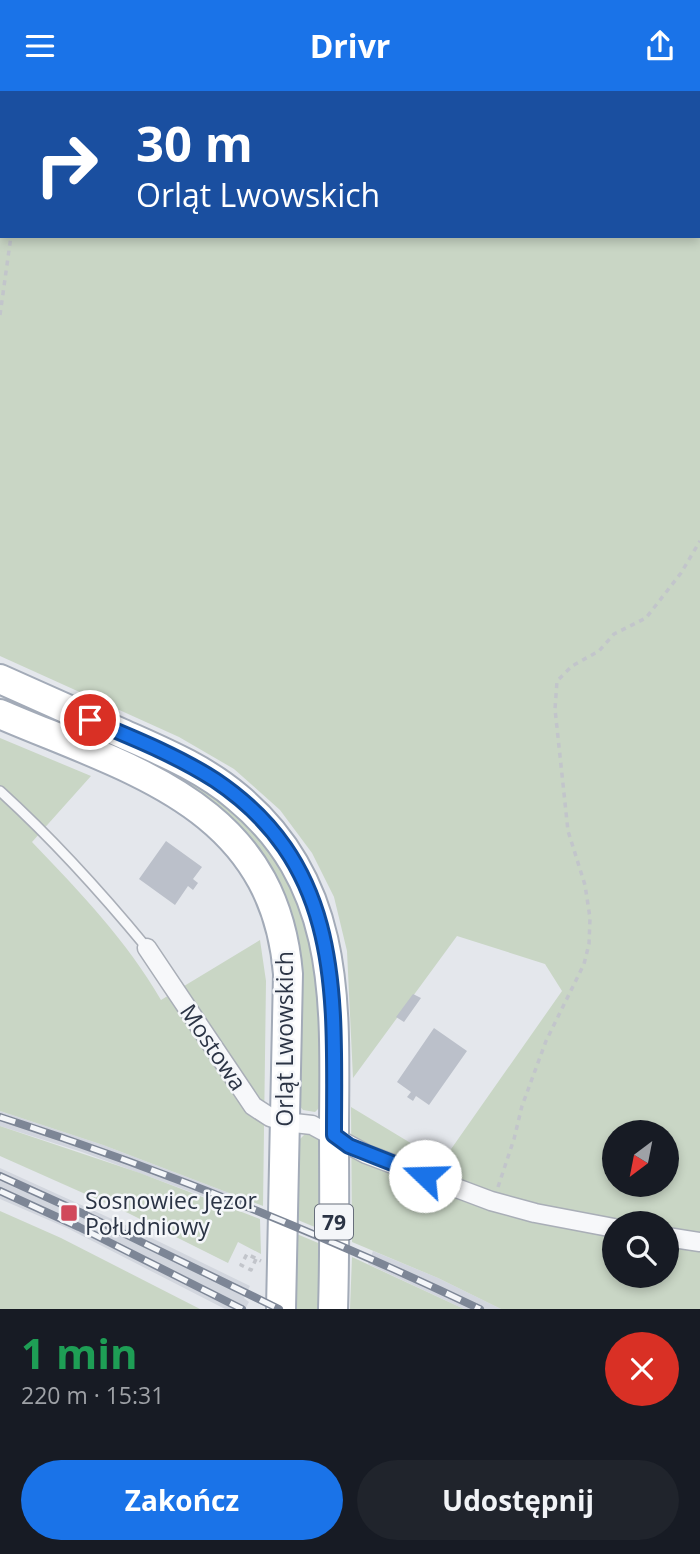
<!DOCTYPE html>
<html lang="pl">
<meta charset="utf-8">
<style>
body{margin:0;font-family:"Open Sans",sans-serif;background:#20242c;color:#f1f3f6;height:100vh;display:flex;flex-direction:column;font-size:26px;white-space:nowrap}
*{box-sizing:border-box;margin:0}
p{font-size:23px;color:#9ea1a6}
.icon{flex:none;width:38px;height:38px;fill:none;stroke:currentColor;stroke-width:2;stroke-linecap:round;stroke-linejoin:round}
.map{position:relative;height:1218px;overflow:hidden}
.panel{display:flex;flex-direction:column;background:#171b24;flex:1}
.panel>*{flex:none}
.hud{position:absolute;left:0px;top:0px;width:700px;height:147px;box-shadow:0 4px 10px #0003;background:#1a4fa0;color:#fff;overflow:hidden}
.needle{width:46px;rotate:212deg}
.fabs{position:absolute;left:602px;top:1029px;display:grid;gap:14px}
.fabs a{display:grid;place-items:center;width:77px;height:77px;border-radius:50%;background:#171b24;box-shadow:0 4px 10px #0003;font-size:35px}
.pin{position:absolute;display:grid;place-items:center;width:60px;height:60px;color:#fff;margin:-30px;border:4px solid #fff;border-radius:50%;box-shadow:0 2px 7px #0007}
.me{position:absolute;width:77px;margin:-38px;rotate:291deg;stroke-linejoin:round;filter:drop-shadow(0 0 5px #0008)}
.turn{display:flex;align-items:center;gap:24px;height:147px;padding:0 21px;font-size:32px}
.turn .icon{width:91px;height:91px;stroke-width:2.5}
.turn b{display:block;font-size:49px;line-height:60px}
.round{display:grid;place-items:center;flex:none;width:74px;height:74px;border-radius:37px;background:#20242c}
.head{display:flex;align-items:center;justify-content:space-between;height:119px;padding:0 21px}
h1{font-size:42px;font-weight:700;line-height:52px;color:#1e9e55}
.primary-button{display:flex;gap:14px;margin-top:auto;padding:14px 21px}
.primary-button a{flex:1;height:80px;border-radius:42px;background:#1a73e8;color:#fff;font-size:28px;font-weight:700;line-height:80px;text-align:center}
.primary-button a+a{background:#20242c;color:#f1f3f6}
header{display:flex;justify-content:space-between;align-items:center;height:91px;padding:0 21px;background:#1a73e8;color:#fff;font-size:32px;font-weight:700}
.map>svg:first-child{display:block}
</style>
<header><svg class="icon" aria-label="menu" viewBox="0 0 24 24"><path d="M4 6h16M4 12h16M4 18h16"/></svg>Drivr<svg class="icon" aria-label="share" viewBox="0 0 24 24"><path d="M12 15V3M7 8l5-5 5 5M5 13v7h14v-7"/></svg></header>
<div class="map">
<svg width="700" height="1218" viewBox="0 0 700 1218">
<rect width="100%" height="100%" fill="#e4e7ec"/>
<path fill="#d2d6de" d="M0,1020L103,1054L237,1105L232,1116L82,1061L0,1035Z
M0,1077L123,1133L250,1195L244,1207L249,1211L245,1218H225L67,1137L0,1108Z
M373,1160L438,1187L501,1218H464L368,1173Z"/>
<path fill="#c9d6c5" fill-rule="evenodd" d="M0,0H700V1218H501L438,1187L352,1151L351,1016L442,1071L562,900L545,873L457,845L353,987L347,860L334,806L312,762L280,719L234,678L179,646L0,565ZM2,2H698V145H2ZM614,1041H667V1094H614ZM614,1132H667V1185H614Z
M68,631L182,683L231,716L271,759L303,818L320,882L322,1014L315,1021L303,1019L298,1013C295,969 304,926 301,880C294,798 249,727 177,688C141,669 102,655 65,638Z
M0,647L91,685L32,751C79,800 127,850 161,909L260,849L266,890L263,1115L103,1054L0,1020Z
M0,1035L140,1082L260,1128L261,1163L238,1151L228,1172L128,1122L0,1065Z
M305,1043C314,1043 319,1046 323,1055L322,1139L293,1127L296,1052Z
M0,1120L61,1147L200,1218H0Z
M292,1141L323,1154L321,1218H294Z
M352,1166L464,1218H350Z"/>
<path fill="#bbc0ca" d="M166,750L202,776L193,788L198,792L193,799L188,795L175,814L139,788Z
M413,903L421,907L404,931L396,926Z
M434,937L467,960L429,1014L416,1005L413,1010L407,1006L411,1001L397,991Z"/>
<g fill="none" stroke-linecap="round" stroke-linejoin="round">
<defs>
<path id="service" d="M0,700C55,750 100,800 147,857"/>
<path id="minor" d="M147,857L253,1015L270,1026L285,1031L312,1034L366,1063L491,1110L535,1122L614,1137
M667,1146L700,1151"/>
<path id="primary" d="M0,588C40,606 81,624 121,642C161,660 203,677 237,706C341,792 335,910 334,1032C334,1094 335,1156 333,1218
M0,623C133,680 274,714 288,883L281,1218"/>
</defs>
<use href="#service" stroke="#a9aeb7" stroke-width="12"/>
<use href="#minor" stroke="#a9aeb7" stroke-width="21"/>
<use href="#primary" stroke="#a3abb8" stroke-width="32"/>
<path stroke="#c2c5cb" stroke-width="3.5" stroke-dasharray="5 5" stroke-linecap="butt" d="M24,2V0
M0,224L11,145
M498,1096L514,1048L522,1015L546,950L584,873L589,853L590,827L585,794L568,740L555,618L557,590L572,575L599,560L614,543L646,527L681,482L700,450
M256,1168L251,1179L241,1174L247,1163L261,1170"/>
<use href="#service" stroke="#f7f8fa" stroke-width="9"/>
<use href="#minor" stroke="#f7f8fa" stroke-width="18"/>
<use href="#primary" stroke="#fff" stroke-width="28"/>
<defs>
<path id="rail" d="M0,1026C164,1079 324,1144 480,1218
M0,1085L86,1124L279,1218
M0,1100L79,1136L242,1218"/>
</defs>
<use href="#rail" stroke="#7d8696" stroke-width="8"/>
<use href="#rail" stroke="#f4f6f9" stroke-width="5" stroke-dasharray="16" stroke-linecap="butt"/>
</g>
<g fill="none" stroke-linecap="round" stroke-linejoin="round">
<defs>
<path id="route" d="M90,629C133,647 176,664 215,689C345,776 334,907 334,1044L349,1055L425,1085"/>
</defs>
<use href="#route" stroke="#114b97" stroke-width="18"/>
<use href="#route" stroke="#1a73e8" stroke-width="12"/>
</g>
<rect fill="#d1495b" stroke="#f4f6f9" stroke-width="2.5" x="60" y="1113" width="18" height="18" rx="3.5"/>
<g text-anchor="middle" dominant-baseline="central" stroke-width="5" stroke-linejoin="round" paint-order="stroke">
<rect fill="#f4f6f9" stroke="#676e7b" stroke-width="2" x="315" y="1113.5" width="38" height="35" rx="5"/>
<g font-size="21" font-weight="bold" fill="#2b3445">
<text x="334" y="1131">79</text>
</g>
<g font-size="23" fill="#2b3445" stroke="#f4f6f9">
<text transform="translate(284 948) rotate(-90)">Orląt Lwowskich</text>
<text transform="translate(214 956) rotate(56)">Mostowa</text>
</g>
<g font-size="23" fill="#2b3445" stroke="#f4f6f9" text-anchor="start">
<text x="85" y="1109">Sosnowiec Jęzor<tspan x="85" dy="26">Południowy</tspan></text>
</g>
</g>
</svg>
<div class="fabs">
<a><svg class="needle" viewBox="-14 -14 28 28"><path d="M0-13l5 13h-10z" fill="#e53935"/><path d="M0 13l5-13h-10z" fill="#9ea1a6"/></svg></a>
<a><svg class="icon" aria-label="search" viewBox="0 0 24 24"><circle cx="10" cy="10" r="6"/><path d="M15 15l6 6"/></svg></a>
</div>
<div class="pin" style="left:90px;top:629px;background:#d93025"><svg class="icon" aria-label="arrive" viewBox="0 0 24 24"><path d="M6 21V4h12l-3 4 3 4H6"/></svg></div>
<svg class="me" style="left:425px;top:1085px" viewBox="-20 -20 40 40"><circle r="19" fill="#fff"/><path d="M0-13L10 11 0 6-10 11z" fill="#1a73e8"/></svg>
<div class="hud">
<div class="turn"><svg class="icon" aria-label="right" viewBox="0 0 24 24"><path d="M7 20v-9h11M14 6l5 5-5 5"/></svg><div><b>30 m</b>Orląt Lwowskich</div></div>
</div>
</div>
<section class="panel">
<div class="head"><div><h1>1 min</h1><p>220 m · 15:31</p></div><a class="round" style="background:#d93025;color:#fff"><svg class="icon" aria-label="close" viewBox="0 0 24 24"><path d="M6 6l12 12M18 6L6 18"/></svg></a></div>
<div class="primary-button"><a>Zakończ</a><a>Udostępnij</a></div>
</section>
